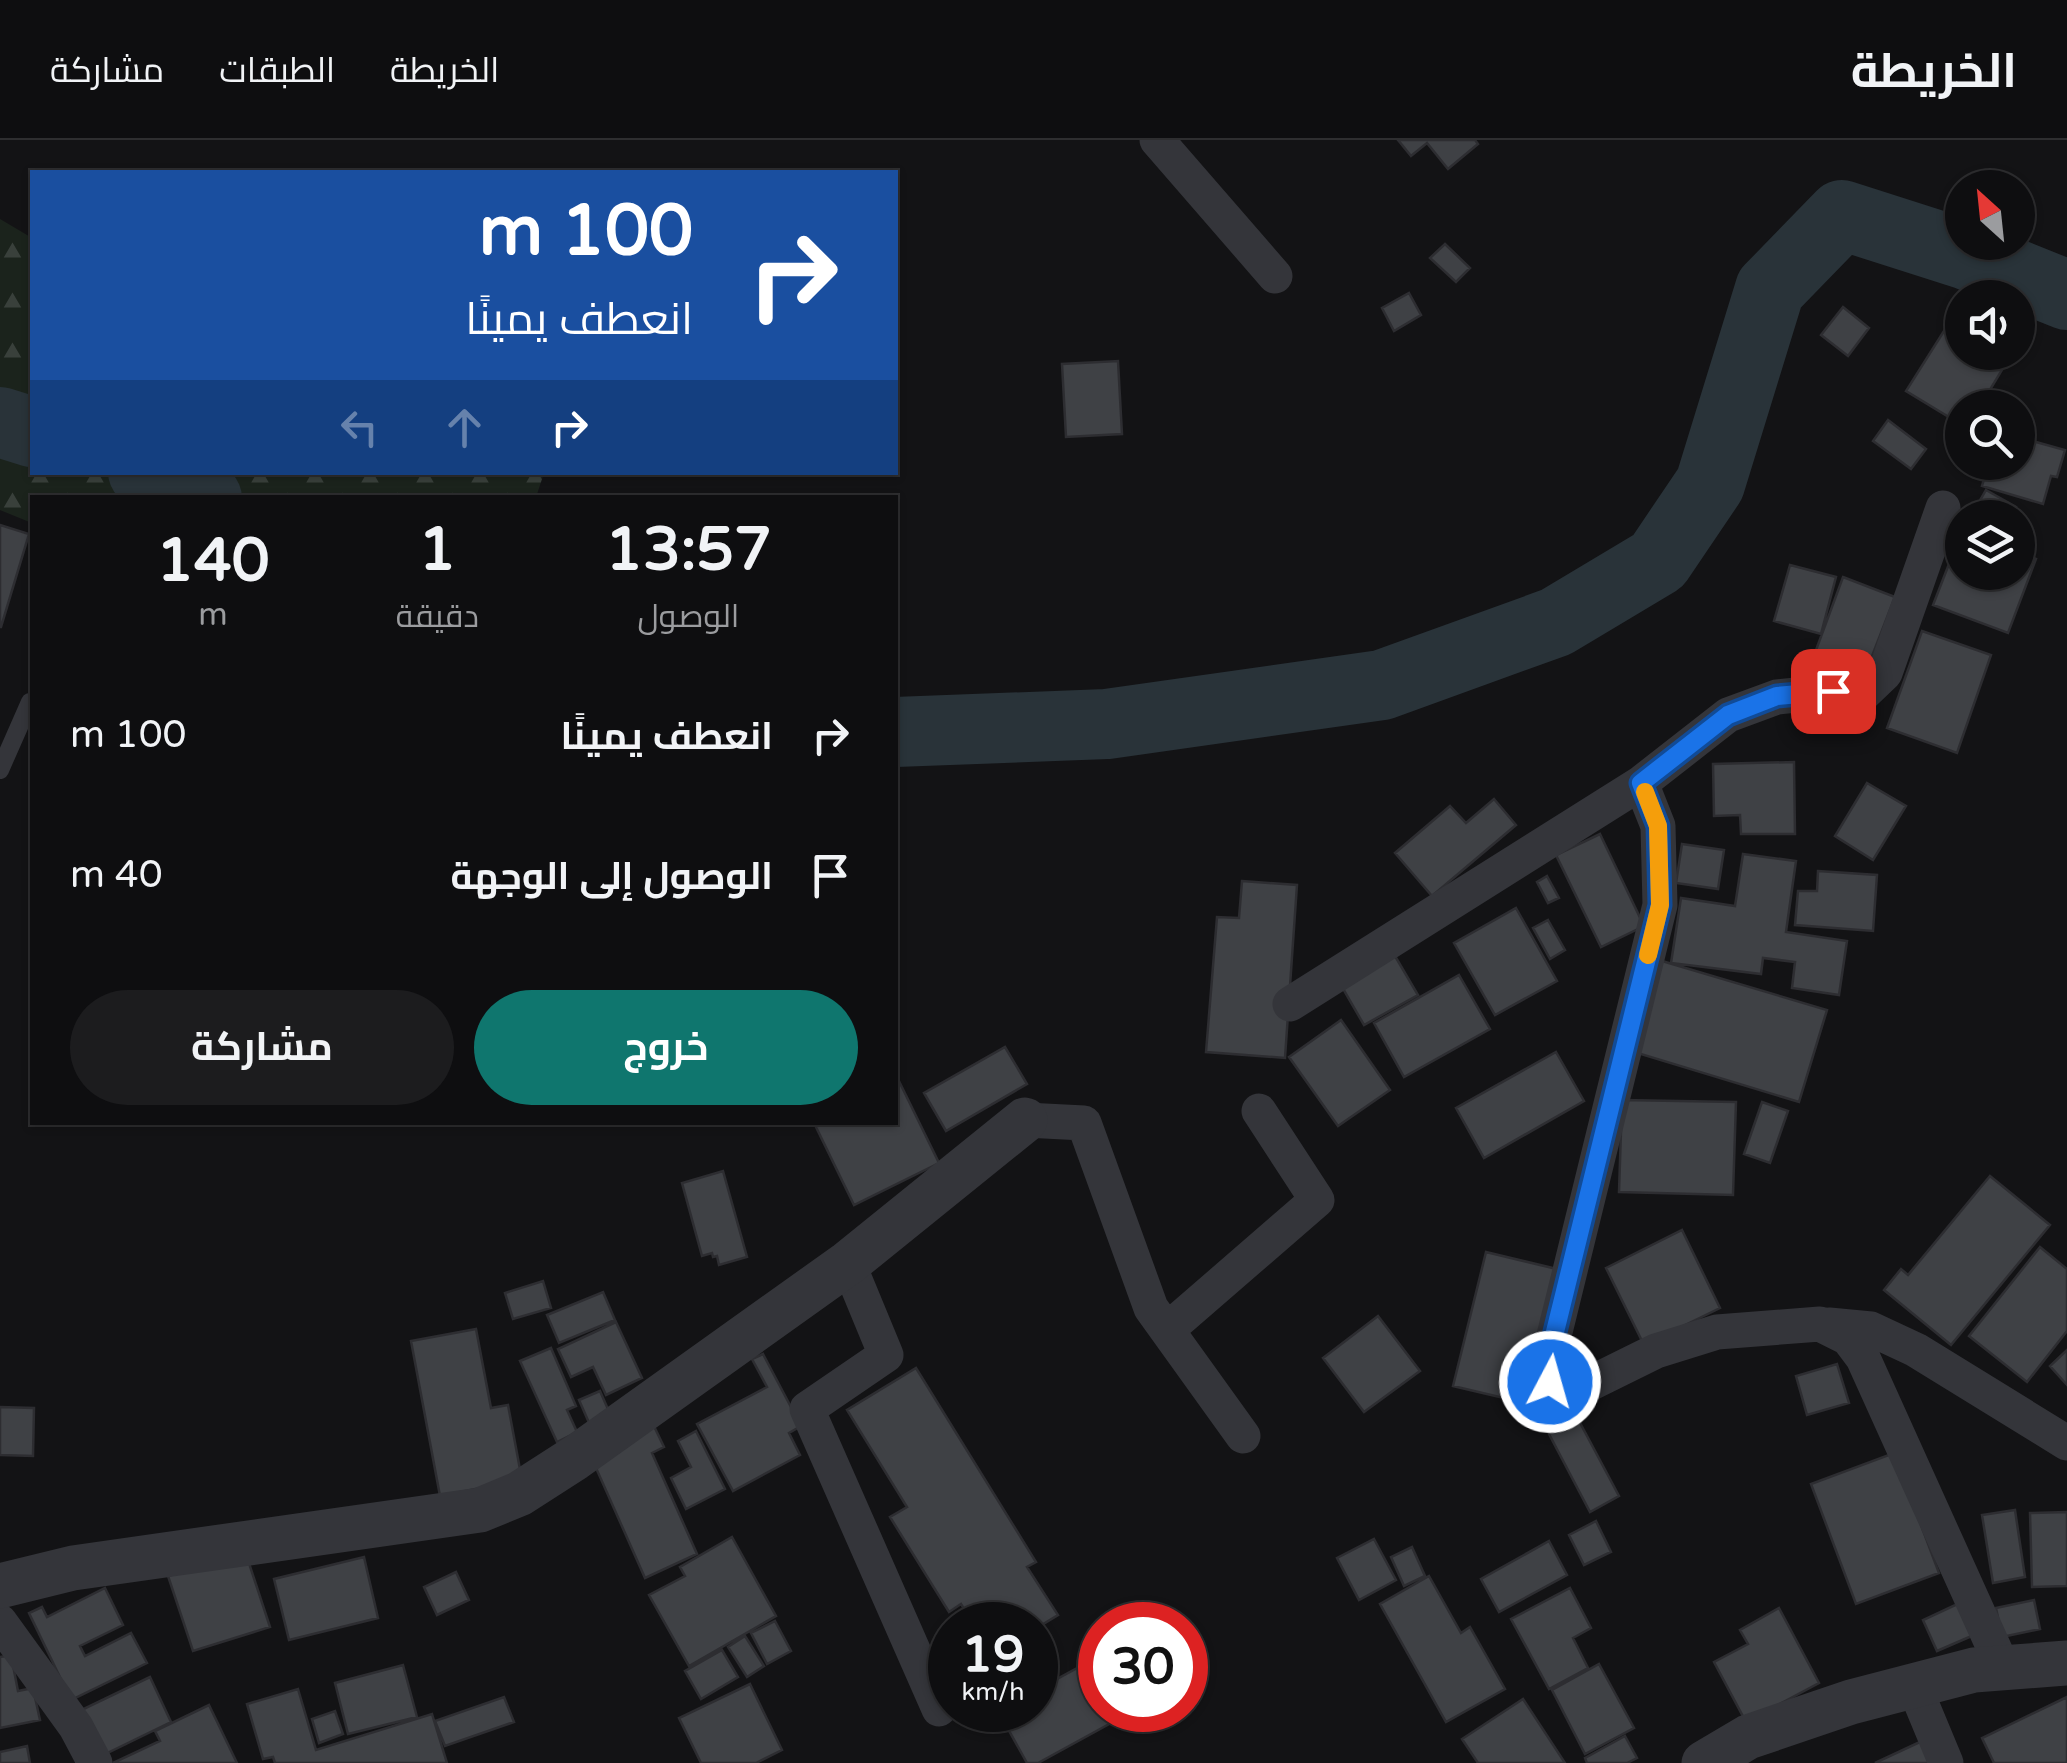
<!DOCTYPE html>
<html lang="ar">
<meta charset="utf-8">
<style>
body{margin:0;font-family:"Varela Round",Cairo,sans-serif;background:#1c1c1e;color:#f1f3f6;direction:rtl;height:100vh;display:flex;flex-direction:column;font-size:38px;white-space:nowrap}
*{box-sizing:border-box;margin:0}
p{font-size:32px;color:#9b9c9f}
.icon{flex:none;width:55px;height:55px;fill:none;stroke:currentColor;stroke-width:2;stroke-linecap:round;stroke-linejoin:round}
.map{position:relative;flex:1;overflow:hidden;direction:ltr}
.sheet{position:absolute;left:30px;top:355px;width:868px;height:630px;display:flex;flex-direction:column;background:#0e0e10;border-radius:0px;box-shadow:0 2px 8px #0004,0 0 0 2px #2e2e30;direction:rtl}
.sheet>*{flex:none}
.hud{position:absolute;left:30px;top:30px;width:868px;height:305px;border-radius:0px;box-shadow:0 2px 8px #0004,0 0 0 2px #2e2e30;direction:rtl;background:#1a4fa0;color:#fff;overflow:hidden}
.needle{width:65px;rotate:333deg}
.buttons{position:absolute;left:1945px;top:30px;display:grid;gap:20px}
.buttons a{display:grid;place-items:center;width:90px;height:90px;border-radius:50%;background:#0e0e10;box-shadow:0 2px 8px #0004,0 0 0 2px #2e2e30;font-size:50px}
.speed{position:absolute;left:928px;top:1462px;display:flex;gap:20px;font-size:50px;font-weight:700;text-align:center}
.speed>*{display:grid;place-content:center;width:130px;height:130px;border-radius:50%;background:#0e0e10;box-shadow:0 2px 8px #0004,0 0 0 2px #2e2e30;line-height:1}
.speed small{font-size:25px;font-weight:400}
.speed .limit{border:15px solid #d22;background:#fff;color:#111}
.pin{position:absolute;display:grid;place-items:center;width:85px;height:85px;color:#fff;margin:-42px;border-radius:20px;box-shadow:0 5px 15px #0006}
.me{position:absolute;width:110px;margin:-55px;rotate:6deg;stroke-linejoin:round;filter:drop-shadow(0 0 8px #0008)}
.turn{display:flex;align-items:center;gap:35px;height:210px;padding:0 40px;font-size:45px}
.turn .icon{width:130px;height:130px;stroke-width:2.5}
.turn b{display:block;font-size:70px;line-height:85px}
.lanes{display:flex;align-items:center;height:95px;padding:0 40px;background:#0003;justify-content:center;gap:50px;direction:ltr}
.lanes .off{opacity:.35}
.eta{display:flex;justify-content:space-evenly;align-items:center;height:170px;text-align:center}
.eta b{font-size:60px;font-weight:700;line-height:70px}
.action{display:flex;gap:20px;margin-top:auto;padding:20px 40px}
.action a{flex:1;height:115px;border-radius:60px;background:#0f766e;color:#fff;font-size:40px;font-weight:700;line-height:115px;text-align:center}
.action a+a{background:#1c1c1e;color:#f1f3f6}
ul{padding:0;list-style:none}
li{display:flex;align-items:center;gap:30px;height:140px;padding:0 40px}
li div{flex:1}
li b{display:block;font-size:38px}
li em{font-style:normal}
header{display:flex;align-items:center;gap:60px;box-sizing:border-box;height:140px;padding:0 50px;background:#0e0e10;border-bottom:2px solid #2e2e30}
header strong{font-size:48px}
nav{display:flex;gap:55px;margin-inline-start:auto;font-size:35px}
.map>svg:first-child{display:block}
</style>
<header>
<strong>الخريطة</strong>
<nav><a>الخريطة</a><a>الطبقات</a><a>مشاركة</a></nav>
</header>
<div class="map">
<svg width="2067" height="1623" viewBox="0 0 2067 1623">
<defs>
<pattern id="forest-firs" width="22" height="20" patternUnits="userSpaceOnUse" patternTransform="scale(2.5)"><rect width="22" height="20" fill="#1b231c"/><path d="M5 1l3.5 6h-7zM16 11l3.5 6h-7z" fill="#39403b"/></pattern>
</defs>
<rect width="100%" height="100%" fill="#131315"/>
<path fill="url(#forest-firs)" d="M0,79L32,98V332L544,333L536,357L32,358V383L0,370Z"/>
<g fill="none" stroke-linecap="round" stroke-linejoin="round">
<path stroke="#293339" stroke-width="70" d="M0,282L32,292
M143,332L207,358
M895,592L1107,584L1382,545L1556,482L1658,421L1710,344L1770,149L1842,75L1967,115L2067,155"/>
</g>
<path fill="#3f4145" stroke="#2d2d31" stroke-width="2.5" d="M1398,0H1475L1478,4L1448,29L1427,3L1411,16Z
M1445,104L1470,128L1456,142L1430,118Z
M1409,153L1421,175L1394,191L1382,168Z
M1843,167L1869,188L1848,216L1821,195Z
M1949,183L1962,192V212H1996L2008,220L1979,268H1962V285L1906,251Z
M1118,221L1122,294L1066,297L1062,224Z
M1888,280L1926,309L1911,329L1873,301Z
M2018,297L2065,310L2057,337L2051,336L2043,364L1982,346L1989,322H2018Z
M1986,350L2016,367L2010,378L1971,376Z
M0,385L29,394L1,487H0Z
M1954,411L1962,414V432H2018V411L2036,419L2008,493L1933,465Z
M1790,425L1836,437L1821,494L1774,481Z
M1843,437L1895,457L1867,529L1816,510Z
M1922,491L1991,515L1957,613L1887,588Z
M1794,622L1795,694H1741L1740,675L1714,676L1713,624Z
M1867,643L1906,666L1873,720L1835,696Z
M1494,659L1516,685L1432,756L1395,713L1450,666L1466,683Z
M1600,694L1644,786L1601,807L1556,715Z
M1682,704L1724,710L1718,749L1676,743Z
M1743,714L1796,721L1786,792L1847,801L1839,855L1792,848L1795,822L1763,818L1761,834L1671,823L1681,758L1735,766Z
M1818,731L1877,735L1873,791L1795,785L1798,751H1817Z
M1547,736L1559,758L1548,763L1537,742Z
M1242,741L1297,745L1285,918L1206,912L1217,777L1239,778Z
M1516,768L1557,841L1495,875L1454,803Z
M1548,780L1565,810L1550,819L1533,788Z
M1395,816L1418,855L1364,885L1342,847Z
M1662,821L1827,870L1799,962L1634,912Z
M1459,835L1490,889L1404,937L1374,883Z
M1341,880L1390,950L1338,986L1289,917Z
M1005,907L1027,944L946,991L924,953Z
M1556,912L1584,961L1484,1018L1456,968Z
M897,937L939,1023L854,1065L816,987L826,982H895V938Z
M1622,960L1736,962L1733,1055L1619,1052Z
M1762,962L1788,971L1770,1023L1744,1014Z
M723,1031L747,1117L719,1125L717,1116L713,1117L712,1113L702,1116L682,1043Z
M1990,1036L2050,1085L1951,1205L1884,1150L1901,1129L1908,1135Z
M1682,1090L1720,1168L1644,1205L1606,1128Z
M2040,1107L2067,1129V1191L2027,1242L1969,1196Z
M1486,1112L1561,1130L1529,1264L1453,1246Z
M543,1141L551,1168L513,1179L505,1153Z
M603,1152L615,1180L559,1203L547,1175Z
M1378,1176L1420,1231L1364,1272L1323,1218Z
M616,1182L642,1238L606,1255L593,1227L571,1237L558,1209Z
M476,1189L491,1268L508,1265L522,1340L440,1356L411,1201Z
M551,1208L576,1266L567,1270L577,1292L557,1302L520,1221Z
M2067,1210V1245L2050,1226Z
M763,1214L801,1286L789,1293L800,1315L733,1351L697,1284L767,1247L752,1219Z
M1837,1224L1849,1263L1807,1275L1796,1236Z
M916,1228L1036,1422L1027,1427L1058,1475L1035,1489V1485H974L961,1464L949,1472L890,1377L907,1367L847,1270Z
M600,1251L611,1276L590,1285L579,1260Z
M0,1267L34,1268L33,1316L0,1315Z
M1578,1279L1619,1356L1590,1372L1549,1294Z
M652,1282L664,1307L652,1313L697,1414L645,1438L588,1310Z
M696,1291L725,1349L686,1369L671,1338L691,1327L678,1301Z
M1894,1313L1939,1433L1856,1464L1811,1344Z
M2015,1370L2025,1437L1993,1443L1982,1375Z
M2067,1372V1446L2032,1447L2030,1373Z
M1596,1381L1611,1412L1584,1425L1569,1395Z
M732,1397L776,1476L689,1526L649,1455L685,1436L680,1427Z
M1374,1399L1396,1440L1359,1460L1337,1418Z
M1549,1401L1567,1435L1499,1472L1481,1439Z
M1412,1407L1425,1436L1404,1446L1391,1417Z
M245,1411L270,1487L193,1511L168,1436Z
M364,1417L378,1478L289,1500L274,1439Z
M456,1432L469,1460L437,1475L424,1447Z
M1429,1436L1461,1493L1470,1487L1505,1549L1446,1582L1380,1464Z
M105,1448L123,1485L80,1506L85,1516L131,1493L147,1523L71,1560L29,1473L42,1467L47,1477Z
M1570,1448L1591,1488L1573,1498L1588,1528L1549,1549L1511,1479Z
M1966,1460L1981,1492L1937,1511L1923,1480Z
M2034,1460L2040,1489L2002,1497L1996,1468Z
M1779,1468L1819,1543L1746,1582L1714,1522L1748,1504L1740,1490Z
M775,1481L791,1511L767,1524L751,1493Z
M745,1496L764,1526L747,1537L728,1507Z
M722,1510L738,1537L701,1559L685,1531Z
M11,1515L18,1551L33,1548L40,1580L0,1588V1517Z
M1599,1524L1634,1588L1585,1614L1552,1550Z
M403,1525L417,1577L348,1594L335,1543Z
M1081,1526L1100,1562V1570H1104L1111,1583L1038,1623H1027L998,1571L1035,1570V1551Z
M150,1537L171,1582L95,1619L73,1574Z
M750,1544L782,1610L756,1623H701L679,1578Z
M298,1549L316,1610L432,1574L447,1623H275L273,1617L263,1619L247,1564Z
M504,1557L514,1582L445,1606L435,1581Z
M2067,1557V1623H1994L1982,1598Z
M1523,1559L1565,1623H1478L1462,1599Z
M209,1565L237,1623H113L160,1601L155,1591Z
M335,1571L343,1594L319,1603L312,1579Z
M1625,1596L1637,1618L1627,1623H1587L1585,1618Z
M1922,1601L1932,1623H1875Z
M27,1606L30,1623H0V1612Z"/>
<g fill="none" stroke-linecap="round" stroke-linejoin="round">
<path stroke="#34353a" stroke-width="18" d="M0,630L30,562"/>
<path stroke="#34353a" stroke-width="35" d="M1157,0L1275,136
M1641,643L1658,686L1660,765L1552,1204L1550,1242L1557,1252L1571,1253L1656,1211L1717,1192L1820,1184L1848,1198L1863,1218L2003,1528
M1290,864L1641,643L1728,575L1777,557L1833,551L1863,554L1885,533L1943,368
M1025,980L1084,983L1151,1168L1243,1296
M848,1123L886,1215L807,1269L939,1569
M1829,1185L1871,1189L1916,1210L2067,1303
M1167,1190L1317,1060L1259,971
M0,1482L76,1587L95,1623
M1914,1546L1946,1623"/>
<path stroke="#34353a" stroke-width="45" d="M0,1446L73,1428L480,1370L519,1354L575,1318L848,1123L1025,980
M1704,1623L1748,1597L1851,1562L1974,1530L2067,1523"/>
</g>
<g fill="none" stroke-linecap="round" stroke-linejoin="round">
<defs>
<path id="route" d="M1550,1242L1552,1204L1660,765L1658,686L1641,643L1728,575L1777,556L1833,551"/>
</defs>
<use href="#route" stroke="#114b97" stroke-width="25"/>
<use href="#route" stroke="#1a73e8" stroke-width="18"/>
<path stroke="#f59e0b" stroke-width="18" d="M1645,652L1658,686L1660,765L1648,815"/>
</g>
</svg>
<div class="buttons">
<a><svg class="needle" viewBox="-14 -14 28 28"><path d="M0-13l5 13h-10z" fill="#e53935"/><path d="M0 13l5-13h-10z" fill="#9b9c9f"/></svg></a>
<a><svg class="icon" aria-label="sound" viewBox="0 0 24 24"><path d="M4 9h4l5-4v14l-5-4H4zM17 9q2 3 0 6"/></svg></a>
<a><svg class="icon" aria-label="search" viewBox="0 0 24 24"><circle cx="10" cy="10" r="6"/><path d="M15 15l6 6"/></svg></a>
<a><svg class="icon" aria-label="layers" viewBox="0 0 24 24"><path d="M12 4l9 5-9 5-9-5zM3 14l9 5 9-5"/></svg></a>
</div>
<div class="speed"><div>19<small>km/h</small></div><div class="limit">30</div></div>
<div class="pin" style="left:1833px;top:551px;background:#d93025"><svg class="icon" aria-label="arrive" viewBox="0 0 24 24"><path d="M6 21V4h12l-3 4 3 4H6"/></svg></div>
<svg class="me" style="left:1550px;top:1242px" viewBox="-20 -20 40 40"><circle r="17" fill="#1a73e8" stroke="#fff" stroke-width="3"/><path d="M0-11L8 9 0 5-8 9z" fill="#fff"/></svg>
<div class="hud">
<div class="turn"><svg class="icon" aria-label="right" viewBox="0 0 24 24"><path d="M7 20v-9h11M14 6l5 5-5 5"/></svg><div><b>100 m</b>انعطف يمينًا</div></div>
<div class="lanes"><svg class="icon off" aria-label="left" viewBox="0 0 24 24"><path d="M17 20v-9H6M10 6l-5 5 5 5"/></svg><svg class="icon off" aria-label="ahead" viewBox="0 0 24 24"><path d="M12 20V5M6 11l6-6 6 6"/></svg><svg class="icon" aria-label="right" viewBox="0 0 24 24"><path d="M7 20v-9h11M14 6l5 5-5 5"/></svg></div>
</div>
<section class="sheet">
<div class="eta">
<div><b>13:57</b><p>الوصول</p></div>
<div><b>1</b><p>دقيقة</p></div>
<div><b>140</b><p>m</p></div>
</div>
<ul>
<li><svg class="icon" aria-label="right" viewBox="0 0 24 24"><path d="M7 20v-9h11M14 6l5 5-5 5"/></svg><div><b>انعطف يمينًا</b></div><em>100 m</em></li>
<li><svg class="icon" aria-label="arrive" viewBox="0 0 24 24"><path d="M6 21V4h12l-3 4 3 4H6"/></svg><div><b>الوصول إلى الوجهة</b></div><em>40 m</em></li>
</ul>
<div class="action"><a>خروج</a><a>مشاركة</a></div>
</section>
</div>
